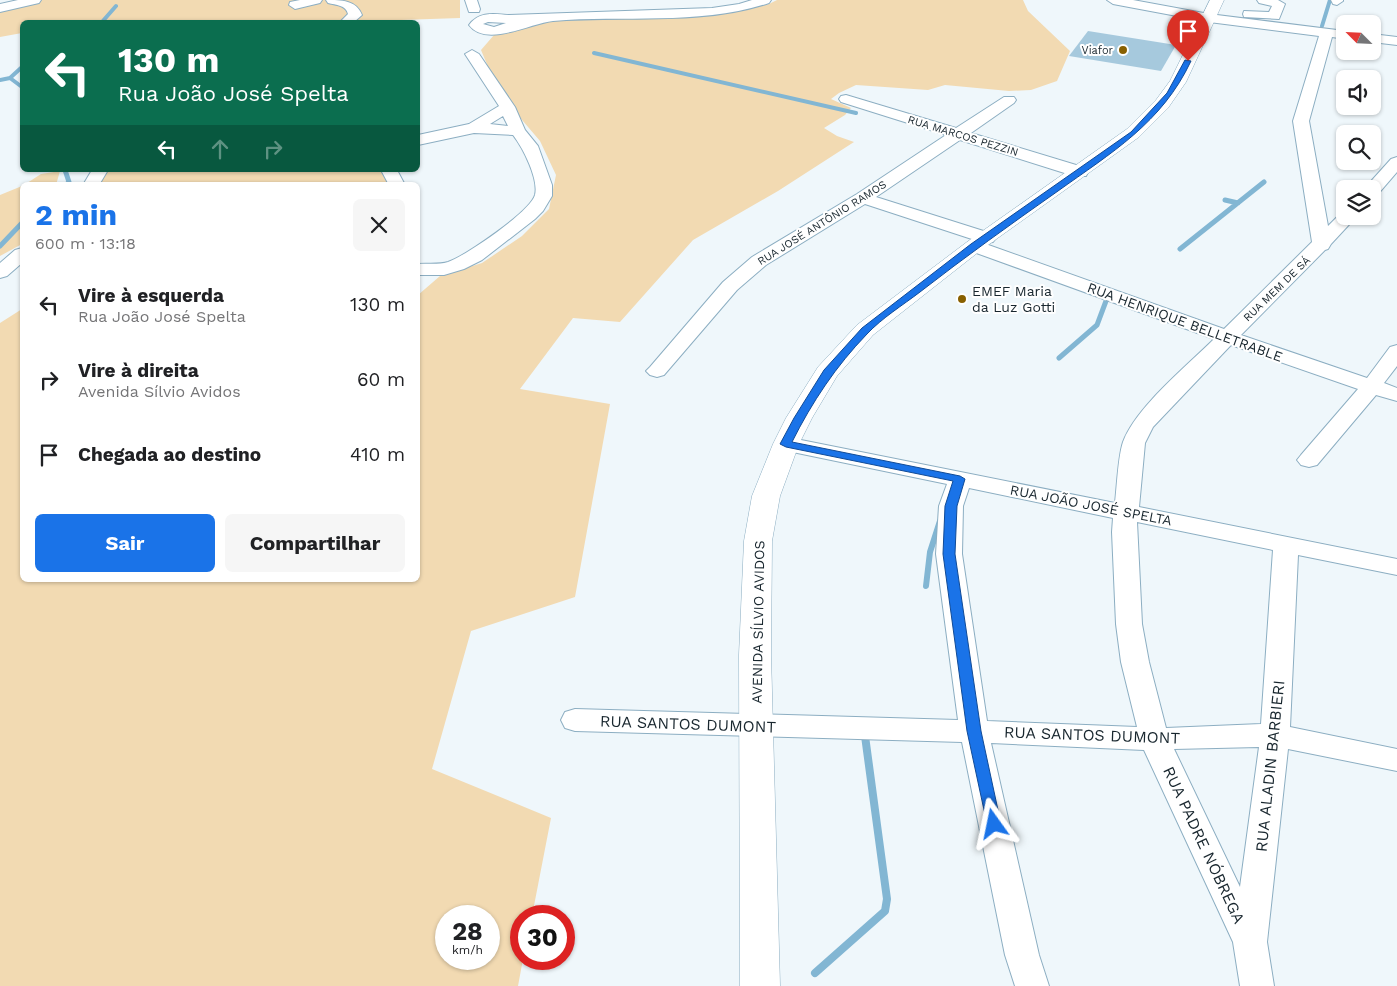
<!DOCTYPE html>
<html lang="pt">
<meta charset="utf-8">
<style>
body{margin:0;font-family:"Work Sans",sans-serif;background:#f6f6f6;color:#202124;height:100vh;display:flex;flex-direction:column;font-size:19px;white-space:nowrap}
*{box-sizing:border-box;margin:0}
p{font-size:16px;color:#757577}
.icon{flex:none;width:28px;height:28px;fill:none;stroke:currentColor;stroke-width:2;stroke-linecap:round;stroke-linejoin:round}
.map{position:relative;flex:1;overflow:hidden}
.details{position:absolute;left:20px;top:182px;width:400px;height:400px;display:flex;flex-direction:column;background:#fff;border-radius:8px;box-shadow:0 1px 4px #0004}
.details>*{flex:none}
.guide{position:absolute;left:20px;top:20px;width:400px;height:152px;border-radius:8px;box-shadow:0 1px 4px #0004;background:#0b6e4f;color:#fff;overflow:hidden}
.needle{width:32px;rotate:294deg}
.buttons{position:absolute;left:1336px;top:15px;display:grid;gap:10px}
.buttons a{display:grid;place-items:center;width:45px;height:45px;border-radius:8px;background:#fff;box-shadow:0 1px 4px #0004;font-size:25px}
.speed{position:absolute;left:435px;top:905px;display:flex;gap:10px;font-size:25px;font-weight:700;text-align:center}
.speed>*{display:grid;place-content:center;width:65px;height:65px;border-radius:50%;background:#fff;box-shadow:0 1px 4px #0004;line-height:1}
.speed small{font-size:12px;font-weight:400}
.speed .limit{border:8px solid #d22;background:#fff;color:#111}
.pin{position:absolute;display:grid;place-items:center;width:42px;height:42px;color:#fff;margin:-51px -21px;border-radius:50% 50% 50% 0;rotate:-45deg;box-shadow:0 0 5px #0007}
.pin .icon{rotate:45deg}
.me{position:absolute;width:55px;margin:-28px;rotate:348deg;stroke-linejoin:round;filter:drop-shadow(0 0 4px #0008)}
.turn{display:flex;align-items:center;gap:18px;height:105px;padding:0 15px;font-size:22px}
.turn .icon{width:65px;height:65px;stroke-width:2.5}
.turn b{display:block;font-size:35px;line-height:42px}
.lanes{display:flex;align-items:center;height:48px;padding:0 15px;background:#0003;justify-content:center;gap:25px;direction:ltr}
.lanes .off{opacity:.35}
.round{display:grid;place-items:center;flex:none;width:52px;height:52px;border-radius:8px;background:#f6f6f6}
.overview{display:flex;align-items:center;justify-content:space-between;height:85px;padding:0 15px}
h1{font-size:30px;font-weight:700;line-height:38px;color:#1a73e8}
.action{display:flex;gap:10px;margin-top:auto;padding:10px 15px}
.action a{flex:1;height:58px;border-radius:8px;background:#1a73e8;color:#fff;font-size:20px;font-weight:700;line-height:58px;text-align:center}
.action a+a{background:#f6f6f6;color:#202124}
ul{padding:0;list-style:none}
li{display:flex;align-items:center;gap:15px;height:75px;padding:0 15px}
li div{flex:1}
li b{display:block;font-size:19px}
li em{font-style:normal}
.map>svg:first-child{display:block}
</style>
<div class="map">
<svg width="1397" height="986" viewBox="0 0 1397 986">
<rect width="100%" height="100%" fill="#eff7fb"/>
<path fill="#f2dab2" fill-rule="evenodd" d="M40,0H460V18L401,20L398,22H22V33L0,37V9Z
M777,0H1023L1028,11L1070,51L1057,81L1031,90L1009,91L945,85L928,90L856,85L839,93L831,99L851,108L845,115L824,128L837,136L854,142L778,191L693,240L620,322L573,318L520,389L610,404L575,597L471,631L432,769L551,818L532,916H521V959H523L518,986H0V323L22,309V580H418V295L440,276L482,263L522,236L549,209L556,175L540,141L499,93L481,50L494,35L522,24L576,19L728,13L769,4ZM446,916H489V959H446Z
M93,170H398L403,185H86Z
M60,171L56,185H24L41,174Z
M22,186V244L0,256V195Z"/>
<g fill="none" stroke-linecap="round" stroke-linejoin="round">
<path stroke="#82b6d3" stroke-width="4" d="M102,22L116,6
M1322,26L1330,0
M594,53L856,113
M10,78L22,87
M0,80L10,78L22,67"/>
<path stroke="#82b6d3" stroke-width="5" d="M65,170L69,182L66,185
M1225,200L1238,203
M0,246L22,223
M1180,249L1264,182
M1059,358L1097,325L1106,301"/>
<path stroke="#82b6d3" stroke-width="6" d="M926,586L930,552L940,521"/>
<path stroke="#82b6d3" stroke-width="8" d="M815,973L885,911L887,899L865,736"/>
</g>
<path fill="#a6c9dd" d="M1088,31L1176,45L1161,71L1069,56Z"/>
<g fill="none" stroke-linecap="round" stroke-linejoin="round">
<defs>
<path id="minor" d="M18,0H41L39,3L0,12V4Z
M300,0H322L320,3L295,9L289,5L290,2Z
M326,0C342,0 356,0 362,15L354,22H340L348,14C346,5 336,5 328,3Z
M465,0H477L480,9L479,12H469Z
M752,0H771L769,3C700,26 625,15 553,21C531,23 486,48 469,25C479,11 494,14 509,15L712,8L739,4ZM488,22L506,23L494,27L483,24Z
M1107,0H1133L1209,14L1345,31V39L1332,37L1309,121L1328,226L1342,212L1345,211V216H1357L1331,244L1328,249L1325,250L1241,335L1367,378L1390,347L1397,345V366L1384,383L1397,388V401L1376,395L1317,465L1309,467L1301,465L1297,460L1301,455L1358,389L1231,345L1153,427L1145,443L1139,507L1397,559V575L1298,555L1290,727L1397,749V771L1288,749L1267,942L1274,986H1240L1233,942L1144,750L991,743L1039,955L1049,986H1015L1005,955L962,742L575,731L565,728L561,720L565,712L575,709L958,720L936,554L939,506L947,484L778,449L775,444L778,439L786,437L1115,503C1117,486 1118,457 1123,442C1136,407 1187,366 1214,339L968,250L965,246L968,242L974,241L980,242L1224,329L1312,242L1293,121L1319,36L1209,22L1113,4ZM969,488L1113,518L1112,532L1116,624L1121,662L1137,727L987,721L962,554L963,506ZM1137,522L1273,550L1261,724L1166,728L1149,662L1142,624ZM1259,747L1240,887L1174,749Z
M1257,0H1278L1285,4L1279,19L1244,17L1243,14L1244,11L1269,12L1272,6L1259,3Z
M1331,0H1343V1L1337,5L1333,4Z
M1372,34L1397,37V45L1372,42Z
M472,50L479,54L515,107L525,130L538,146L552,185V196L543,211L535,219L482,260L464,269L444,275H418V264C427,263 438,265 448,262C465,256 530,212 535,195C539,179 523,148 513,135L474,133L418,145V135L469,124L499,106L465,54ZM503,116L508,126L490,124Z
M846,95L956,128L1004,97H1014L1016,100L1014,103L971,133L1086,168L1088,172L1086,176H1074L960,140L876,197L993,234L996,238L993,242L987,243L981,242L865,204L766,265L737,290L664,375L657,377L650,375L646,371L650,367L723,282L752,257L857,194L946,135L841,102L839,99L841,96Z
M1397,157V172L1378,194L1372,195V189H1364L1391,159Z
M92,170H108L99,185H83Z
M381,170H397L405,185H389Z
M22,248V263L7,276L0,278V263L15,250Z"/>
<path id="major" d="M1210,0H1224L1186,82L1168,108L1139,137L981,250L873,335L837,376L812,418L799,444L780,496L772,541L771,655L780,986H740L739,655L744,541L752,496L773,444L786,418L818,367L857,325L967,242L1127,129L1156,100L1170,81Z"/>
</defs>
<use href="#minor" stroke="#8caec2" stroke-width="2"/>
<use href="#major" stroke="#8caec2" stroke-width="1"/>
<use href="#minor" fill="#fff" fill-rule="evenodd"/>
<use href="#major" fill="#fff" fill-rule="evenodd"/>
</g>
<path fill="#1a73e8" stroke="#114b97" d="M1185,60L1191,61C1162,123 1111,153 1058,191C1011,224 965,257 920,292C903,305 882,318 867,334C836,366 812,402 792,442L960,476L965,479L957,506L955,554L981,731L1001,824L999,829L994,831L989,829L987,824L967,731L943,554L945,506L953,481L786,447L780,444L794,418L824,370L862,328L971,244L1131,132L1167,93Z"/>
<g fill="#886000" stroke="#fff" stroke-width="2">
<circle cx="1123" cy="50" r="5"/>
<circle cx="962" cy="299" r="5"/>
</g>
<g text-anchor="middle" dominant-baseline="central" stroke-width="4" stroke-linejoin="round" paint-order="stroke">
<g font-size="11" fill="#18262e" stroke="#fff" text-anchor="end">
<text x="1113" y="50">Viafor</text>
</g>
<g font-size="11" fill="#18262e" stroke="#fff">
<text transform="translate(963 136) rotate(17)">RUA MARCOS PEZZIN</text>
<text transform="translate(822 223) rotate(-32)">RUA JOSÉ ANTÔNIO RAMOS</text>
<text transform="translate(1277 289) rotate(-44)">RUA MEM DE SÁ</text>
</g>
<g font-size="14" fill="#18262e" stroke="#fff" text-anchor="start">
<text x="972" y="291">EMEF Maria<tspan x="972" dy="16">da Luz Gotti</tspan></text>
</g>
<g font-size="14" fill="#18262e" stroke="#fff">
<text transform="translate(1185 322) rotate(20)">RUA HENRIQUE BELLETRABLE</text>
<text transform="translate(1091 505) rotate(11)">RUA JOÃO JOSÉ SPELTA</text>
<text transform="translate(758 622) rotate(-89)">AVENIDA SÍLVIO AVIDOS</text>
</g>
<g font-size="16" fill="#18262e" stroke="#fff">
<text transform="translate(688 724) rotate(2)">RUA SANTOS DUMONT</text>
<text transform="translate(1092 735) rotate(2)">RUA SANTOS DUMONT</text>
<text transform="translate(1270 766) rotate(-84)">RUA ALADIN BARBIERI</text>
<text transform="translate(1204 845) rotate(65)">RUA PADRE NÓBREGA</text>
</g>
</g>
</svg>
<div class="buttons">
<a><svg class="needle" viewBox="-14 -14 28 28"><path d="M0-13l5 13h-10z" fill="#e53935"/><path d="M0 13l5-13h-10z" fill="#757577"/></svg></a>
<a><svg class="icon" aria-label="sound" viewBox="0 0 24 24"><path d="M4 9h4l5-4v14l-5-4H4zM17 9q2 3 0 6"/></svg></a>
<a><svg class="icon" aria-label="search" viewBox="0 0 24 24"><circle cx="10" cy="10" r="6"/><path d="M15 15l6 6"/></svg></a>
<a><svg class="icon" aria-label="layers" viewBox="0 0 24 24"><path d="M12 4l9 5-9 5-9-5zM3 14l9 5 9-5"/></svg></a>
</div>
<div class="speed"><div>28<small>km/h</small></div><div class="limit">30</div></div>
<div class="pin" style="left:1188px;top:61px;background:#d93025"><svg class="icon" aria-label="arrive" viewBox="0 0 24 24"><path d="M6 21V4h12l-3 4 3 4H6"/></svg></div>
<svg class="me" style="left:994px;top:824px" viewBox="-20 -20 40 40"><path d="M0-17L14 15 0 8-14 15z" fill="#1a73e8" stroke="#fff" stroke-width="4"/></svg>
<div class="guide">
<div class="turn"><svg class="icon" aria-label="left" viewBox="0 0 24 24"><path d="M17 20v-9H6M10 6l-5 5 5 5"/></svg><div><b>130 m</b>Rua João José Spelta</div></div>
<div class="lanes"><svg class="icon" aria-label="left" viewBox="0 0 24 24"><path d="M17 20v-9H6M10 6l-5 5 5 5"/></svg><svg class="icon off" aria-label="ahead" viewBox="0 0 24 24"><path d="M12 20V5M6 11l6-6 6 6"/></svg><svg class="icon off" aria-label="right" viewBox="0 0 24 24"><path d="M7 20v-9h11M14 6l5 5-5 5"/></svg></div>
</div>
<section class="details">
<div class="overview"><div><h1>2 min</h1><p>600 m · 13:18</p></div><a class="round"><svg class="icon" aria-label="close" viewBox="0 0 24 24"><path d="M6 6l12 12M18 6L6 18"/></svg></a></div>
<ul>
<li><svg class="icon" aria-label="left" viewBox="0 0 24 24"><path d="M17 20v-9H6M10 6l-5 5 5 5"/></svg><div><b>Vire à esquerda</b><p>Rua João José Spelta</p></div><em>130 m</em></li>
<li><svg class="icon" aria-label="right" viewBox="0 0 24 24"><path d="M7 20v-9h11M14 6l5 5-5 5"/></svg><div><b>Vire à direita</b><p>Avenida Sílvio Avidos</p></div><em>60 m</em></li>
<li><svg class="icon" aria-label="arrive" viewBox="0 0 24 24"><path d="M6 21V4h12l-3 4 3 4H6"/></svg><div><b>Chegada ao destino</b></div><em>410 m</em></li>
</ul>
<div class="action"><a>Sair</a><a>Compartilhar</a></div>
</section>
</div>
